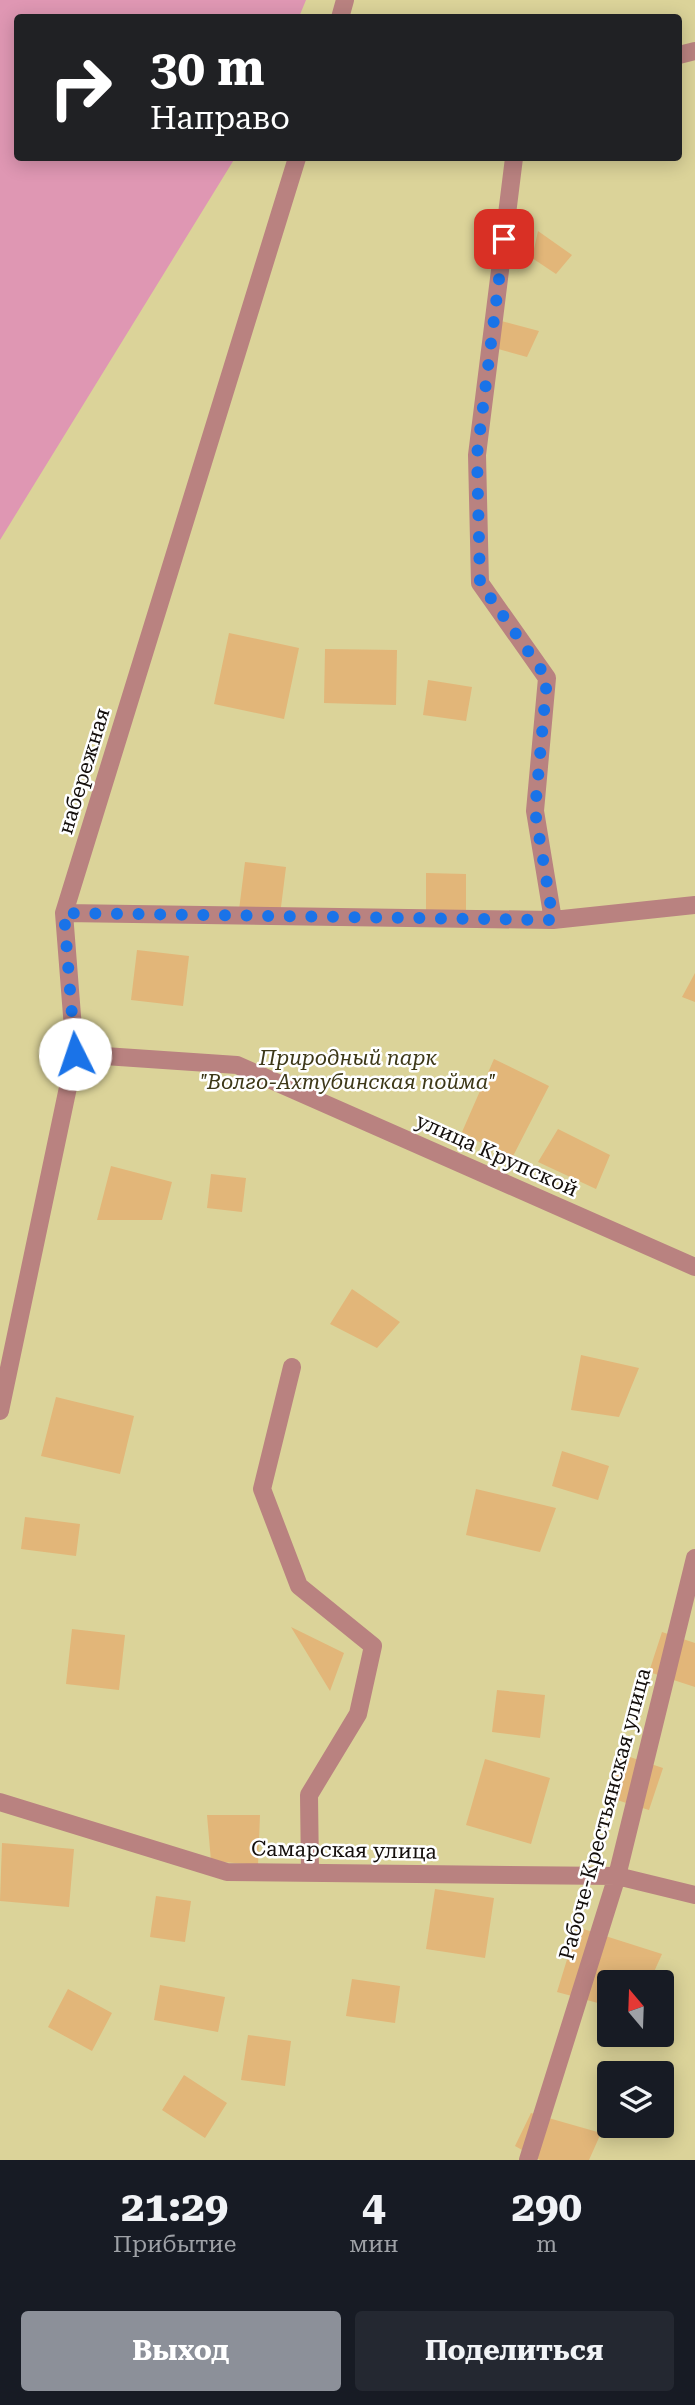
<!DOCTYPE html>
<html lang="ru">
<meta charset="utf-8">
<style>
body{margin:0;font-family:"Roboto Serif",serif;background:#242831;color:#f1f3f6;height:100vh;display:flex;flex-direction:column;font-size:26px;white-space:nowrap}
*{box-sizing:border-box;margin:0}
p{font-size:23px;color:#9ea1a6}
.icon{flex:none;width:38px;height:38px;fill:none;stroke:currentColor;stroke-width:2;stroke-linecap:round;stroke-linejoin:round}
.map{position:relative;height:2160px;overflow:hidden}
.sheet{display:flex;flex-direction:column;background:#171b24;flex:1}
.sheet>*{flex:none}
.hud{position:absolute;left:14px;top:14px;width:668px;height:147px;border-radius:7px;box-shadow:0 4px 18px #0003;background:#202124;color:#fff;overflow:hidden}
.needle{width:46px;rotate:341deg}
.controls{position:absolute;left:597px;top:1970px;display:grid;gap:14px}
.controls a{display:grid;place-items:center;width:77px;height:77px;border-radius:7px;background:#171b24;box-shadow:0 4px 18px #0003;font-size:35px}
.pin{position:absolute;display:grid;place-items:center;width:60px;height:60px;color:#fff;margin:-30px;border-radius:14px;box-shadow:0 4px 10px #0006}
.me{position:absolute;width:77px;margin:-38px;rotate:356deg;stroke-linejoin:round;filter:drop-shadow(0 0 5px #0008)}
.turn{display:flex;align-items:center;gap:24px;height:147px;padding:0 21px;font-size:32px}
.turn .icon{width:91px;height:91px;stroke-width:2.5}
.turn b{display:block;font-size:49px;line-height:60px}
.eta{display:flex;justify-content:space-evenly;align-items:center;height:119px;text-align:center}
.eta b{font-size:42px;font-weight:700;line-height:49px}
.cta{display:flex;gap:14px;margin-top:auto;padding:14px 21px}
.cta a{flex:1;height:80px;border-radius:7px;background:#8c9099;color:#fff;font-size:28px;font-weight:700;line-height:80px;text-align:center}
.cta a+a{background:#242831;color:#f1f3f6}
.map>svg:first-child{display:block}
</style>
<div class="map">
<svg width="695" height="2160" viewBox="0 0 695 2160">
<rect width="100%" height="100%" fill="#f0e1d9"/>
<path fill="#dbd399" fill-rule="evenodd" d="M0,0H695V2160H0ZM18,18H679V158H18ZM609,1983H662V2035H609ZM609,2074H662V2126H609Z"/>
<path fill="#df97b3" d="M0,0H306L299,17L18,18V158H235L0,540Z"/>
<path fill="#e2b679" d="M538,231L572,255L556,274L532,258Z
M501,321L539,331L527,357L491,347Z
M229,633L299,648L284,719L214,704Z
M325,649L397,650L396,705L324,703Z
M428,680L472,687L466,721L423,715Z
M245,862L286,867L280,915L239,910Z
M426,873L466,874V916H426Z
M137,950L189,956L183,1006L131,1000Z
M695,973V1002L682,997Z
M494,1059L549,1086L511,1160L462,1132Z
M558,1129L610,1155L596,1189L538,1162Z
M111,1166L172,1182L162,1220H97Z
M211,1174L246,1178L242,1212L207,1208Z
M352,1289L400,1322L377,1348L330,1324Z
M581,1355L639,1368L619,1417L571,1410Z
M56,1397L134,1416L120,1474L41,1456Z
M562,1451L609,1466L598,1500L552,1486Z
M476,1489L556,1508L540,1552L466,1535Z
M25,1517L80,1524L76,1556L21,1549Z
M291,1627L344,1653L330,1691Z
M72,1629L125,1635L119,1690L66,1684Z
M662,1632L695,1643V1687L649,1672Z
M497,1690L545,1695L540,1738L492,1732Z
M618,1753L663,1768L649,1810L604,1796Z
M485,1759L550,1778L531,1844L466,1825Z
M207,1815H260L258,1865L211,1861Z
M2,1843L74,1849L69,1907L0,1901Z
M435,1889L494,1898L485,1958L426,1949Z
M156,1896L191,1901L185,1942L150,1937Z
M577,1927L662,1954L649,1983H609V2006L557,1992Z
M352,1979L400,1986L395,2023L346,2016Z
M160,1985L225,1997L218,2032L154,2020Z
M68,1989L112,2013L92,2051L48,2027Z
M248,2035L291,2041L285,2086L241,2080Z
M184,2075L227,2103L205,2138L162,2110Z
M531,2113L601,2133L589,2160H540L515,2146Z"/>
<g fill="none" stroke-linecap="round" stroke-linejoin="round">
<path stroke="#b98280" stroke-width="18" d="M340,18L345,0
M679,55L695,51
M514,158L477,455L480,583L547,678L535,811L553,920
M64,913L553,920L695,905
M75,1054L237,1065L695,1267
M292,1367L262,1489L299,1586L373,1646L358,1714L309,1795L310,1873
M0,1411L75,1054L64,913L297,158
M0,1802L227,1872L617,1876L695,1895
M528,2160L617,1876L695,1558"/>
</g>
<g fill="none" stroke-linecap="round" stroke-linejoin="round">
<path stroke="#1a73e8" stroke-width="12" stroke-dasharray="0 21.6" d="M75,1054L64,913L553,920L535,811L547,678L480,583L477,455L504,239"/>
</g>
<g text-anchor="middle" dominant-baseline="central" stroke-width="5" stroke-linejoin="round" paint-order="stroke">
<g font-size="21" fill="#140f0c" stroke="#fff">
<text transform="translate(84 771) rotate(-73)">набережная</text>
<text transform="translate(497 1155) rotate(24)">улица Крупской</text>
<text transform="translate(605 1814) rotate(-75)">Рабоче-Крестьянская улица</text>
<text transform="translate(344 1850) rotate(1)">Самарская улица</text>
</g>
<g font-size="21" font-style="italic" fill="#3d3818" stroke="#fff">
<text x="348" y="1058">Природный парк<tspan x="348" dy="24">"Волго-Ахтубинская пойма"</tspan></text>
</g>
</g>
</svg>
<div class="controls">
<a><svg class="needle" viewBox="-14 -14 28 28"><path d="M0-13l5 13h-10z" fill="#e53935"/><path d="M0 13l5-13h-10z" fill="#9ea1a6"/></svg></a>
<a><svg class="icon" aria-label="layers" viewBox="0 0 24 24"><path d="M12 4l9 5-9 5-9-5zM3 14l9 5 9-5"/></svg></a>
</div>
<div class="pin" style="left:504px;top:239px;background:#d93025"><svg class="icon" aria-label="arrive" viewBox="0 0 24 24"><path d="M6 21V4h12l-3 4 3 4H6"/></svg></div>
<svg class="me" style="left:75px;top:1054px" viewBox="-20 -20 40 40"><circle r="19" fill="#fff"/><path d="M0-13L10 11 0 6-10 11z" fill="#1a73e8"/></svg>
<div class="hud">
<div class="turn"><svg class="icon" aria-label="right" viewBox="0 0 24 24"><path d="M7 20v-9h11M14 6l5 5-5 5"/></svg><div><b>30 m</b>Направо</div></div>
</div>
</div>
<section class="sheet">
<div class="eta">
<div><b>21:29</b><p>Прибытие</p></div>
<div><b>4</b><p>мин</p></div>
<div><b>290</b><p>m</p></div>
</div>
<div class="cta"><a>Выход</a><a>Поделиться</a></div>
</section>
